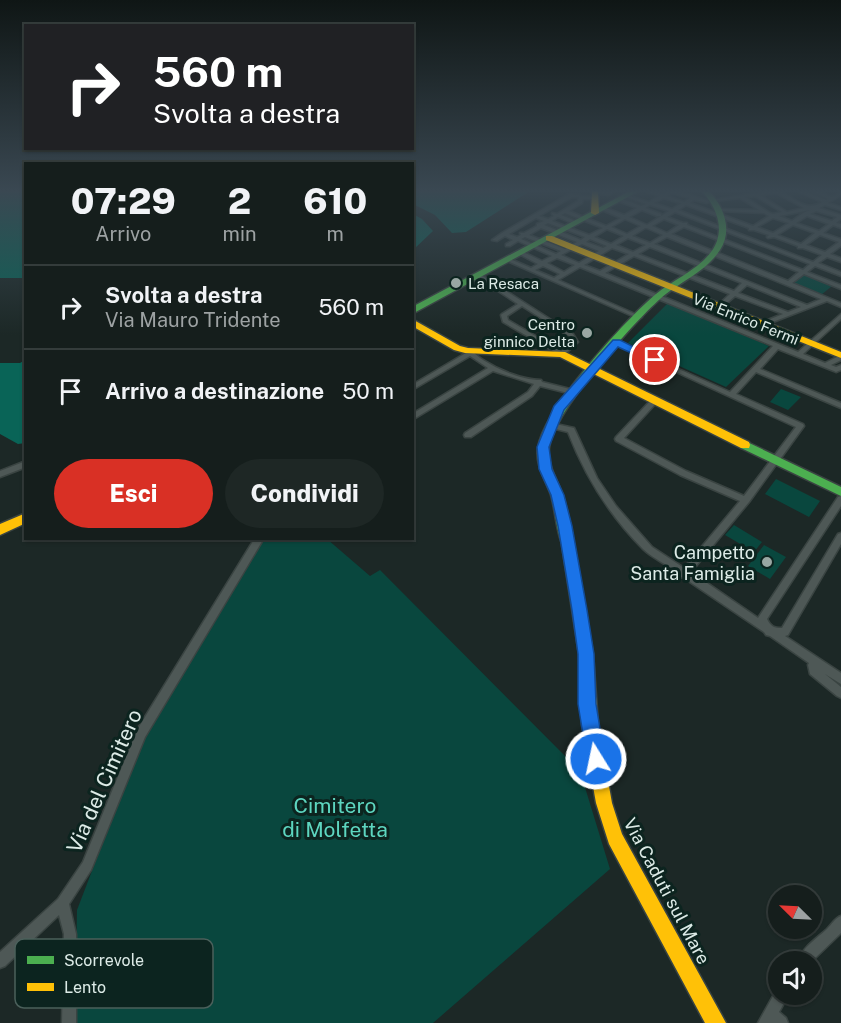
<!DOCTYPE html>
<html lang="it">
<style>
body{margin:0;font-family:"Public Sans",sans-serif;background:#1e2725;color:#f1f3f6;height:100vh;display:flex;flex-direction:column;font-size:22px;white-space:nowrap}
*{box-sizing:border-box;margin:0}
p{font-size:20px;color:#9da2a3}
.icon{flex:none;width:33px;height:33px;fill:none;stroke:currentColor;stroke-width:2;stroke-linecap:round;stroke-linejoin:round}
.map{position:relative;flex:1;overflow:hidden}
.drawer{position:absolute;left:24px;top:162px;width:390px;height:378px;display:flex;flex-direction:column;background:#151e1c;border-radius:0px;box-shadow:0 2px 4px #0004,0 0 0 2px #343c3b}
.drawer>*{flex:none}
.top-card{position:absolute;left:24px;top:24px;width:390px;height:126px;border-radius:0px;box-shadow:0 2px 4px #0004,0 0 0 2px #343c3b;background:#202124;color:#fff;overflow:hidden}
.needle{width:39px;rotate:294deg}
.fabs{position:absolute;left:768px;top:885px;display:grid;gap:12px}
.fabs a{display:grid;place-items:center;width:54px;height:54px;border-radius:50%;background:#151e1c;box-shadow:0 2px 4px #0004,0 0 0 2px #343c3b;font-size:30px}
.pin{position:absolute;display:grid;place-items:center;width:51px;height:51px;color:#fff;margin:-26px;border:3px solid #fff;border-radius:50%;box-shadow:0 2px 6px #0007}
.me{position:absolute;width:66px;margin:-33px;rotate:350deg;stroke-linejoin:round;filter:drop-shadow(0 0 4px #0008)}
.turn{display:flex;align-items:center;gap:21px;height:126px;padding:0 30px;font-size:27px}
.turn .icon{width:78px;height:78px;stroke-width:2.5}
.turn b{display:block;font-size:42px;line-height:51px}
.eta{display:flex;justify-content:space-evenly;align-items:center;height:102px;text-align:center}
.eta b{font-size:36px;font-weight:800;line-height:42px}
.cta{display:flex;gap:12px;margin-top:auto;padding:12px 30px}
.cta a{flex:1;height:69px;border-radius:36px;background:#d93025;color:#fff;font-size:24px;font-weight:800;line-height:69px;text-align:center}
.cta a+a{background:#1e2725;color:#f1f3f6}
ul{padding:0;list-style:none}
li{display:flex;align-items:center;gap:18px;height:84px;padding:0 30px;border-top:2px solid #343c3b}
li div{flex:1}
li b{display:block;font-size:22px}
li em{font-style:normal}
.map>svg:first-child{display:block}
</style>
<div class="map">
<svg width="841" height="1023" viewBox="0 0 841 1023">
<rect width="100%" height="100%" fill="#1c2826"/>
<path fill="#09473e" d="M803,274L832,286L821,295L795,283V280Z
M668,303L769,346L726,387L628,343Z
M781,389L801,397L788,410L770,402Z
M776,479L820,501L809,517L765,494Z
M734,525L762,542L754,552L725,535Z
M262,539H327L370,576L380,570L580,771L610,869L433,1023H75L77,910L95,863L146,735Z
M764,545L786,557L770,579L748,566Z"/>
<path fill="#096457" d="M0,191H25V278H0Z
M413,191H530L466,232L452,233L435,215L413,204Z
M413,214L422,219L433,231L413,250Z
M25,360V443L18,444L0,434V363H20Z"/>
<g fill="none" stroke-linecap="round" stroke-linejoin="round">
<defs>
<path id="street" d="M593,191L608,192L614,191L609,195L593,193Z
M646,191H654L663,194C676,187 695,197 709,201V202L707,203L694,200L690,203L753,226L769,216L764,213L720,211L718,210L720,209L759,210L740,198L715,201L713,200L755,193L783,191L782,192C796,200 808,212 822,202L797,191H804L826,200L828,199L812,191H819L832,197L841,192V195L828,203L841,207V210L825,205L819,208L841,215V219L836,223L841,224V228L833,225L823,233L841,239V246L830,254L841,258V262L827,257L818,263L841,272V276L815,266L807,272L841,285V289L804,274L792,283L841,303V307L827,301L765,325L762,323L763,322L783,314L735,296L722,307H718V305L730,294L634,256L605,273L798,352L841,314V319L803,354L825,363L841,355V360L831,365L836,367L841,365V370L836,372L834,371L778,349L760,369L841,403V408L756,372L736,394L803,424L804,426L749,502L691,572L758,618L838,497L841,496V506L767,619C771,627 774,628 782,628L838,534L841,533V544L788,635L785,636L841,673V684L825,674L841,687V698L837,696L810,674L808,665L809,663L770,636L766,635L764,632L684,578L681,577C671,565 654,560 643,549C610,516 585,476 568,432L548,427L547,425L551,423L574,428L597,478L616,506L652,547L684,568L740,501L680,475L616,441L615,439L616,437L653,398H657V402L624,438L686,471L744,496L796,427L613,343L616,341L618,342L730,392L773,346L580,267L558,280L642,317L639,319L637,318L505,260L510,259L531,268L538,264L519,254V252H523L542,261L552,256L518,241L510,246H506V244L513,240L505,236L497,241L492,240L502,233L569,194L594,197L596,198L594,199H583L582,203L569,211L606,226L621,218L602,210V208H606L624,215L637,208L618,201V199H622L641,206L646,204L626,197V195L649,202L659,196ZM672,193L690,198L684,202L667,196ZM776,193L804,208L787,212L760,195ZM755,196L782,212L773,214L770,213L745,197ZM572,197H579L578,201L557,214L552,213V214L554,216L548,219L539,216ZM664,198L680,203H682L672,209L654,203ZM650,205L669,211L647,225L629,217L642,210L657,216H661V214L645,208ZM686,205L749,228V230H754L769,235L767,237L768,238L774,237L798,246V248H803L822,255L813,262L678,210ZM810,210L803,213L792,221L779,216ZM816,211L837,217L832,221L810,214ZM675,212L810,264L803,270L687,225V223H683L667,217ZM565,213L603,228L589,235L552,221L558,217L574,224H578V222L561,215ZM807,216L829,224L819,231L796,223ZM536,218L544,221L537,224V226L524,233H520L521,235L517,237L509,234ZM773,218L789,223L773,233L757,227ZM625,219L641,226L627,234L611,227ZM664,219L679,225L667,233L652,226ZM548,223L585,237L581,240L544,225ZM793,225L815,233L801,244L777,235ZM684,227L799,272L788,281L671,234ZM541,228L577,242L565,249L529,235ZM645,228H647L663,235L650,243L632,236ZM607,229L624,236L611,244L594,237ZM820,235L839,242L825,252L806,245ZM525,237L561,251L556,254L521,239ZM667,237L821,299L807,305L654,244ZM628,238L646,245L633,252L616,245ZM590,239L607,246L603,248L586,242ZM582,244L599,251L579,263L561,255ZM650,247L742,283L734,291L638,254ZM612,248L629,254L600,271L584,265ZM557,258L575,265L564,272L547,263ZM543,266L560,274L554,278L535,270ZM747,285L801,307L788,312L738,293Z
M477,275H481L573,334L578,342L564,355H560L503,322L501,315L502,314L518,304L477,277ZM522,306L569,336L572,342L561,351L508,320L507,316Z
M468,349C474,352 478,357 483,360C499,370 522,380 541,380L542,382L574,390L575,392L572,394L540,386L532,396L471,437H465L464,435L465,433L528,392L534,384L493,371L412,420V414L488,368L470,356L412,390V385L466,353L465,351Z
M26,461V467L0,477V471Z
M255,538H264L145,737L91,870L69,904L76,934V1023H62L64,934L59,915L5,966L0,968V952L58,899L83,862L137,730Z
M841,916V933L811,962H797C803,947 816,939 827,929C832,924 835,918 841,916Z
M777,989H778V994H789L779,1012L786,1018L788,1023H758Z"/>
<path id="fast" d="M630,191H639L412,314V307Z
M702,191H709C724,207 733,230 720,250C706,272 679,282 660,299C632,324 553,412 549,448C546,464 558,481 563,496C568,512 571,528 574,545L572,548H564C556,533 556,512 551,495C546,481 535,464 538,448C543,410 626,319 656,294C675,278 708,266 717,241C723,222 714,205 702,191Z
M745,441L841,487V496L741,448L740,445L741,442Z"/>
<path id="slow" d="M592,191H598L599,213L595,215L591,213Z
M546,236H552L841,352V358L546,240Z
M412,319L460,346L468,348L565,352L749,442L750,445L749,448H741L560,357L465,353L454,350L412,326Z
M26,513V523L0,535V524Z
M568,540L572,542L574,545L593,654L598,725L612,803L622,834L726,1023H705L609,844L596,803L582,725L579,654L562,545L564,542Z"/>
</defs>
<use href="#street" stroke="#3a4442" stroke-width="3"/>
<use href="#fast" stroke="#3a4442" stroke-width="3"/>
<use href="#slow" stroke="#3a4442" stroke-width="3"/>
<use href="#street" fill="#4e5856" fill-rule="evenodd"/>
<use href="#fast" fill="#4caf50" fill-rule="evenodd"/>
<use href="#slow" fill="#ffc107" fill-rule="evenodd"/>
</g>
<linearGradient id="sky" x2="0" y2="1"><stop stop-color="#0f1615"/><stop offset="0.57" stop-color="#3a4852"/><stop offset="1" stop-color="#3a4852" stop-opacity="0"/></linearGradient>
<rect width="841" height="335" fill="url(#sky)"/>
<path fill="#1a73e8" stroke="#114b97" stroke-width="1.5" d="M613,340H620L660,360L651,362L618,347L564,410L549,447L552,469L564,495L572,526L587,610L594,654L596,704L605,759L602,765L596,768L589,765L587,759L578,704V654L572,610L558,526L551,495L539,469L537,447L554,406Z"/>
<g fill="#99a7a3" stroke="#0c241f" stroke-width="2">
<circle cx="456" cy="283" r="6"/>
<circle cx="587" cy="333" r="6"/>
<circle cx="767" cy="562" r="6"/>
</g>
<g text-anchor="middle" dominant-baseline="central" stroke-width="6" stroke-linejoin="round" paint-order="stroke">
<g font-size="15" fill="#ddebe7" stroke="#0c241f" text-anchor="start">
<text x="468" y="283">La Resaca</text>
<text x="575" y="324" text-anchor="end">Centro<tspan x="575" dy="17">ginnico Delta</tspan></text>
</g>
<g font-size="15" fill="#ddebe7" stroke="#0c241f">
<text transform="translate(746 319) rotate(22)">Via Enrico Fermi</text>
</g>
<g font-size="18" fill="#ddebe7" stroke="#0c241f" text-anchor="end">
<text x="755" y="552">Campetto<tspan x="755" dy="21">Santa Famiglia</tspan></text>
</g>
<g font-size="18" fill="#ddebe7" stroke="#0c241f">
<text transform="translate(667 891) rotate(62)">Via Caduti sul Mare</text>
</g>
<g font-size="21" fill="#ddebe7" stroke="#0c241f">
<text transform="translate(104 781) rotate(-66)">Via del Cimitero</text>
</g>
<g font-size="21" fill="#5dd6c0" stroke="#0c241f">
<text x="335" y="805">Cimitero<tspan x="335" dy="24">di Molfetta</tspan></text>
</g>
</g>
<rect x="15" y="939" width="198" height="69" rx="9" fill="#0c241f" stroke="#4b605b" stroke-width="1.5"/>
<rect x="27" y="956" width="27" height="8" fill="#4caf50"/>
<rect x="27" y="983" width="27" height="8" fill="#ffc107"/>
<g font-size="16" fill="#ddebe7">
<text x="64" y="966">Scorrevole</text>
<text x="64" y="993">Lento</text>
</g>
</svg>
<div class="fabs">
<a><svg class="needle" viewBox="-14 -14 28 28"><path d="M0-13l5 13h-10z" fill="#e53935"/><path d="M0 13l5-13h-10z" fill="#9da2a3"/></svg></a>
<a><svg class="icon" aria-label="sound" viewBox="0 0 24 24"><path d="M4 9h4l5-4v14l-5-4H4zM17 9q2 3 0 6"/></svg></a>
</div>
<div class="pin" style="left:655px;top:360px;background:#d93025"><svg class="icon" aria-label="arrive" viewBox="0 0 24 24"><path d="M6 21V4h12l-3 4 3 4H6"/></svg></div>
<svg class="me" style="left:596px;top:759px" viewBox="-20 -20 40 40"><circle r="17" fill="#1a73e8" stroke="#fff" stroke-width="3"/><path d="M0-11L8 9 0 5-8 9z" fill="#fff"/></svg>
<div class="top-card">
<div class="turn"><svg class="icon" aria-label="right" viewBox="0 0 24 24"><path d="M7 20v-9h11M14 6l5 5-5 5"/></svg><div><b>560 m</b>Svolta a destra</div></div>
</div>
<section class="drawer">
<div class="eta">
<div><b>07:29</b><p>Arrivo</p></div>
<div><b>2</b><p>min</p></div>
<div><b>610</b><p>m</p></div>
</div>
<ul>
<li><svg class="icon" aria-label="right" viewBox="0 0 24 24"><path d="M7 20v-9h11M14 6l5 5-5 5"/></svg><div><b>Svolta a destra</b><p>Via Mauro Tridente</p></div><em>560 m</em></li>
<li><svg class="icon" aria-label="arrive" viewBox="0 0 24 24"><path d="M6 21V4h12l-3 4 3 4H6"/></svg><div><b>Arrivo a destinazione</b></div><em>50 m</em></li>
</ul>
<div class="cta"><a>Esci</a><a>Condividi</a></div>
</section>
</div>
